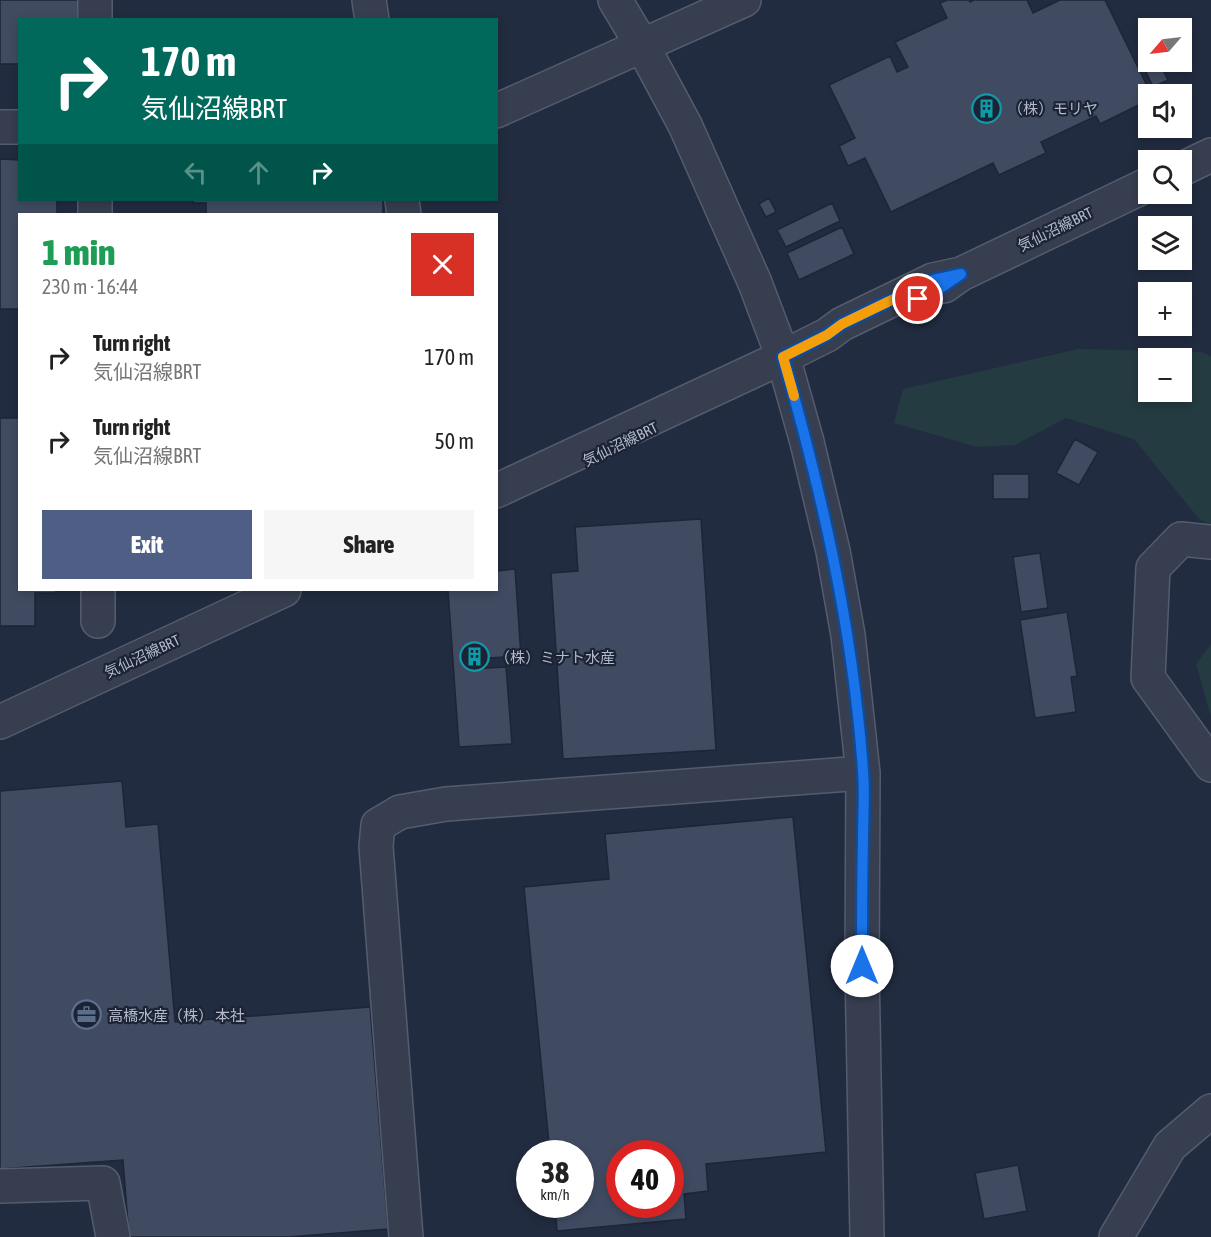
<!DOCTYPE html>
<meta charset="utf-8">
<style>
body{margin:0;font-family:"Asap Condensed","Noto Sans JP",sans-serif;background:#f6f6f6;color:#222;height:100vh;display:flex;flex-direction:column;font-size:22px;white-space:nowrap}
*{box-sizing:border-box;margin:0}
p{font-size:20px;color:#767676}
.icon{flex:none;width:33px;height:33px;fill:none;stroke:currentColor;stroke-width:2;stroke-linecap:round;stroke-linejoin:round}
.map{position:relative;flex:1;overflow:hidden}
.details{position:absolute;left:18px;top:213px;width:480px;height:378px;display:flex;flex-direction:column;background:#fff;border-radius:0px;box-shadow:0 3px 9px #0003}
.details>*{flex:none}
.top-card{position:absolute;left:18px;top:18px;width:480px;height:183px;border-radius:0px;box-shadow:0 3px 9px #0003;background:#00695c;color:#fff;overflow:hidden}
.needle{width:39px;rotate:242deg}
.fabs{position:absolute;left:1138px;top:18px;display:grid;gap:12px}
.fabs a{display:grid;place-items:center;width:54px;height:54px;border-radius:0px;background:#fff;box-shadow:0 3px 9px #0003;font-size:30px}
.speed{position:absolute;left:516px;top:1140px;display:flex;gap:12px;font-size:30px;font-weight:700;text-align:center}
.speed>*{display:grid;place-content:center;width:78px;height:78px;border-radius:50%;background:#fff;box-shadow:0 3px 9px #0003;line-height:1}
.speed small{font-size:15px;font-weight:400}
.speed .limit{border:9px solid #d22;background:#fff;color:#111}
.pin{position:absolute;display:grid;place-items:center;width:51px;height:51px;color:#fff;margin:-26px;border:3px solid #fff;border-radius:50%;box-shadow:0 2px 6px #0007}
.me{position:absolute;width:66px;margin:-33px;rotate:0deg;stroke-linejoin:round;filter:drop-shadow(0 0 4px #0008)}
.turn{display:flex;align-items:center;gap:21px;height:126px;padding:0 24px;font-size:27px}
.turn .icon{width:78px;height:78px;stroke-width:2.5}
.turn b{display:block;font-size:42px;line-height:51px}
.lanes{display:flex;align-items:center;height:57px;padding:0 24px;background:#0003;justify-content:center;gap:30px;direction:ltr}
.lanes .off{opacity:.35}
.round{display:grid;place-items:center;flex:none;width:63px;height:63px;border-radius:0px;background:#f6f6f6}
.head{display:flex;align-items:center;justify-content:space-between;height:102px;padding:0 24px}
h1{font-size:36px;font-weight:800;line-height:45px;color:#1e9e55}
.cta{display:flex;gap:12px;margin-top:auto;padding:12px 24px}
.cta a{flex:1;height:69px;border-radius:0px;background:#4e5e85;color:#fff;font-size:24px;font-weight:800;line-height:69px;text-align:center}
.cta a+a{background:#f6f6f6;color:#222}
ul{padding:0;list-style:none}
li{display:flex;align-items:center;gap:18px;height:84px;padding:0 24px}
li div{flex:1}
li b{display:block;font-size:22px}
li em{font-style:normal}
.map>svg:first-child{display:block}
</style>
<div class="map">
<svg width="1211" height="1237" viewBox="0 0 1211 1237">
<rect width="100%" height="100%" fill="#222c40"/>
<path fill="#243b41" fill-rule="evenodd" d="M1078,349L1201,352L1211,356V524L1200,520L1134,439L1066,418L1015,445L977,447L894,423L903,389ZM1149,358H1182V392H1149Z
M1211,644V717L1196,664Z"/>
<path fill="#404b62" stroke="#1d2537" stroke-width="1.5" fill-rule="evenodd" d="M0,0H79L80,20H20V64H0Z
M947,0H969L970,2L974,0H1027L1033,13L1060,0H1105L1151,94H1149V100L1100,124L1096,116L1041,142L1046,153L999,175L993,163L891,212L865,158L848,166L839,146L855,138L829,85L890,56L897,72L908,67L895,42L947,18L940,3Z
M1149,57V62H1159L1168,80L1153,87L1141,61Z
M0,159L20,160V200H57V214H20V309H0Z
M769,198L776,212L766,217L759,204Z
M193,200H383V214H206V203H193Z
M832,203L840,221L786,247L777,230Z
M842,227L854,254L799,280L787,253Z
M0,418H20V590H56V593H35V626H0Z
M1075,439L1098,452L1079,485L1056,473Z
M993,474H1029V499H993Z
M701,519L716,750L563,759L551,573L578,571L575,527Z
M1040,553L1048,608L1021,612L1013,557Z
M515,569L521,656L470,659L471,669L506,667L512,744L459,747L448,590H496V571Z
M1067,612L1077,676L1071,677L1076,712L1035,718L1020,620Z
M122,781L126,827L158,824L175,1022L370,1007L388,1229L288,1237H129L123,1160L0,1169V791Z
M793,817L826,1152L706,1164L708,1191L684,1194L686,1219L557,1231L555,1204H580V1154H550L524,887L609,879L605,834ZM620,1154H670V1204H620Z
M1018,1165L1027,1211L984,1219L975,1173Z"/>
<g fill="none" stroke-linecap="round" stroke-linejoin="round">
<defs>
<path id="minor" d="M95,0V20
M369,0L372,20
M615,0L643,47L685,125L755,283L783,357L807,442L833,551L848,635L863,773L862,966L867,1237
M496,111L744,0
M0,127H20
M1182,169L1211,155
M95,200V214
M402,200L404,214
M944,286L961,274L1149,184
M496,491L783,357L827,335L842,324L933,280L961,274
M1211,542L1181,539L1153,568L1148,678L1211,765
M98,590V621
M0,722L284,590
M0,1186L103,1183L113,1237
M406,1237L376,846L378,825L400,812L446,804L863,773
M1116,1237L1170,1146L1211,1111"/>
</defs>
<use href="#minor" stroke="#545c6e" stroke-width="36"/>
<use href="#minor" stroke="#363e50" stroke-width="33"/>
</g>
<g fill="none" stroke-linecap="round" stroke-linejoin="round">
<defs>
<path id="route" d="M862,966C862,923 862,881 863,839C863,816 865,793 863,771C853,629 822,493 783,357L827,335L842,324L933,280L961,274L936,291L918,299"/>
</defs>
<use href="#route" stroke="#114b97" stroke-width="15"/>
<use href="#route" stroke="#1a73e8" stroke-width="10"/>
<path stroke="#f59e0b" stroke-width="10" d="M794,396L783,357L827,335L842,324L900,296"/>
</g>
<defs>
<symbol id="building-ring" viewBox="-11 -11 22 22"><circle r="9.5" fill="#1b2335" stroke="#0f9aa8" stroke-width="1.5"/><path d="M-4-6H4V6H1V3H-1V6H-4ZM-2.5-4.3h1.7v1.8h-1.7ZM.8-4.3h1.7v1.8H.8ZM-2.5-1h1.7V.8h-1.7ZM.8-1h1.7V.8H.8Z" fill="#0f9aa8"/></symbol>
<symbol id="office-ring" viewBox="-11 -11 22 22"><circle r="9.5" fill="#1b2335" stroke="#5c6f8a" stroke-width="1.5"/><path d="M-6-3h4V-5.5h4V-3h4V5H-6ZM-1-4.5V-3h2v-1.5ZM-6 0V1H6V0Z" fill="#5c6f8a"/></symbol>
</defs>
<g fill-rule="evenodd">
<use href="#building-ring" x="970" y="92" width="33" height="33"/>
<use href="#building-ring" x="458" y="640" width="33" height="33"/>
<use href="#office-ring" x="70" y="998" width="33" height="33"/>
</g>
<g text-anchor="middle" dominant-baseline="central" stroke-width="4.5" stroke-linejoin="round" paint-order="stroke">
<g font-size="15" fill="#b2b9cb" stroke="#1b2335" text-anchor="start">
<text x="1008" y="108">（株）モリヤ</text>
<text x="495" y="657">（株）ミナト水産</text>
<text x="108" y="1015">高橋水産（株） 本社</text>
</g>
<g font-size="15" fill="#b2b9cb" stroke="#1b2335">
<text transform="translate(1055 229) rotate(-26)">気仙沼線BRT</text>
<text transform="translate(620 444) rotate(-26)">気仙沼線BRT</text>
<text transform="translate(142 656) rotate(-25)">気仙沼線BRT</text>
</g>
</g>
</svg>
<div class="fabs">
<a><svg class="needle" viewBox="-14 -14 28 28"><path d="M0-13l5 13h-10z" fill="#e53935"/><path d="M0 13l5-13h-10z" fill="#767676"/></svg></a>
<a><svg class="icon" aria-label="sound" viewBox="0 0 24 24"><path d="M4 9h4l5-4v14l-5-4H4zM17 9q2 3 0 6"/></svg></a>
<a><svg class="icon" aria-label="search" viewBox="0 0 24 24"><circle cx="10" cy="10" r="6"/><path d="M15 15l6 6"/></svg></a>
<a><svg class="icon" aria-label="layers" viewBox="0 0 24 24"><path d="M12 4l9 5-9 5-9-5zM3 14l9 5 9-5"/></svg></a>
<a>+</a>
<a>−</a>
</div>
<div class="speed"><div>38<small>km/h</small></div><div class="limit">40</div></div>
<div class="pin" style="left:918px;top:299px;background:#d93025"><svg class="icon" aria-label="arrive" viewBox="0 0 24 24"><path d="M6 21V4h12l-3 4 3 4H6"/></svg></div>
<svg class="me" style="left:862px;top:966px" viewBox="-20 -20 40 40"><circle r="19" fill="#fff"/><path d="M0-13L10 11 0 6-10 11z" fill="#1a73e8"/></svg>
<div class="top-card">
<div class="turn"><svg class="icon" aria-label="right" viewBox="0 0 24 24"><path d="M7 20v-9h11M14 6l5 5-5 5"/></svg><div><b>170 m</b>気仙沼線BRT</div></div>
<div class="lanes"><svg class="icon off" aria-label="left" viewBox="0 0 24 24"><path d="M17 20v-9H6M10 6l-5 5 5 5"/></svg><svg class="icon off" aria-label="ahead" viewBox="0 0 24 24"><path d="M12 20V5M6 11l6-6 6 6"/></svg><svg class="icon" aria-label="right" viewBox="0 0 24 24"><path d="M7 20v-9h11M14 6l5 5-5 5"/></svg></div>
</div>
<section class="details">
<div class="head"><div><h1>1 min</h1><p>230 m · 16:44</p></div><a class="round" style="background:#d93025;color:#fff"><svg class="icon" aria-label="close" viewBox="0 0 24 24"><path d="M6 6l12 12M18 6L6 18"/></svg></a></div>
<ul>
<li><svg class="icon" aria-label="right" viewBox="0 0 24 24"><path d="M7 20v-9h11M14 6l5 5-5 5"/></svg><div><b>Turn right</b><p>気仙沼線BRT</p></div><em>170 m</em></li>
<li><svg class="icon" aria-label="right" viewBox="0 0 24 24"><path d="M7 20v-9h11M14 6l5 5-5 5"/></svg><div><b>Turn right</b><p>気仙沼線BRT</p></div><em>50 m</em></li>
</ul>
<div class="cta"><a>Exit</a><a>Share</a></div>
</section>
</div>
